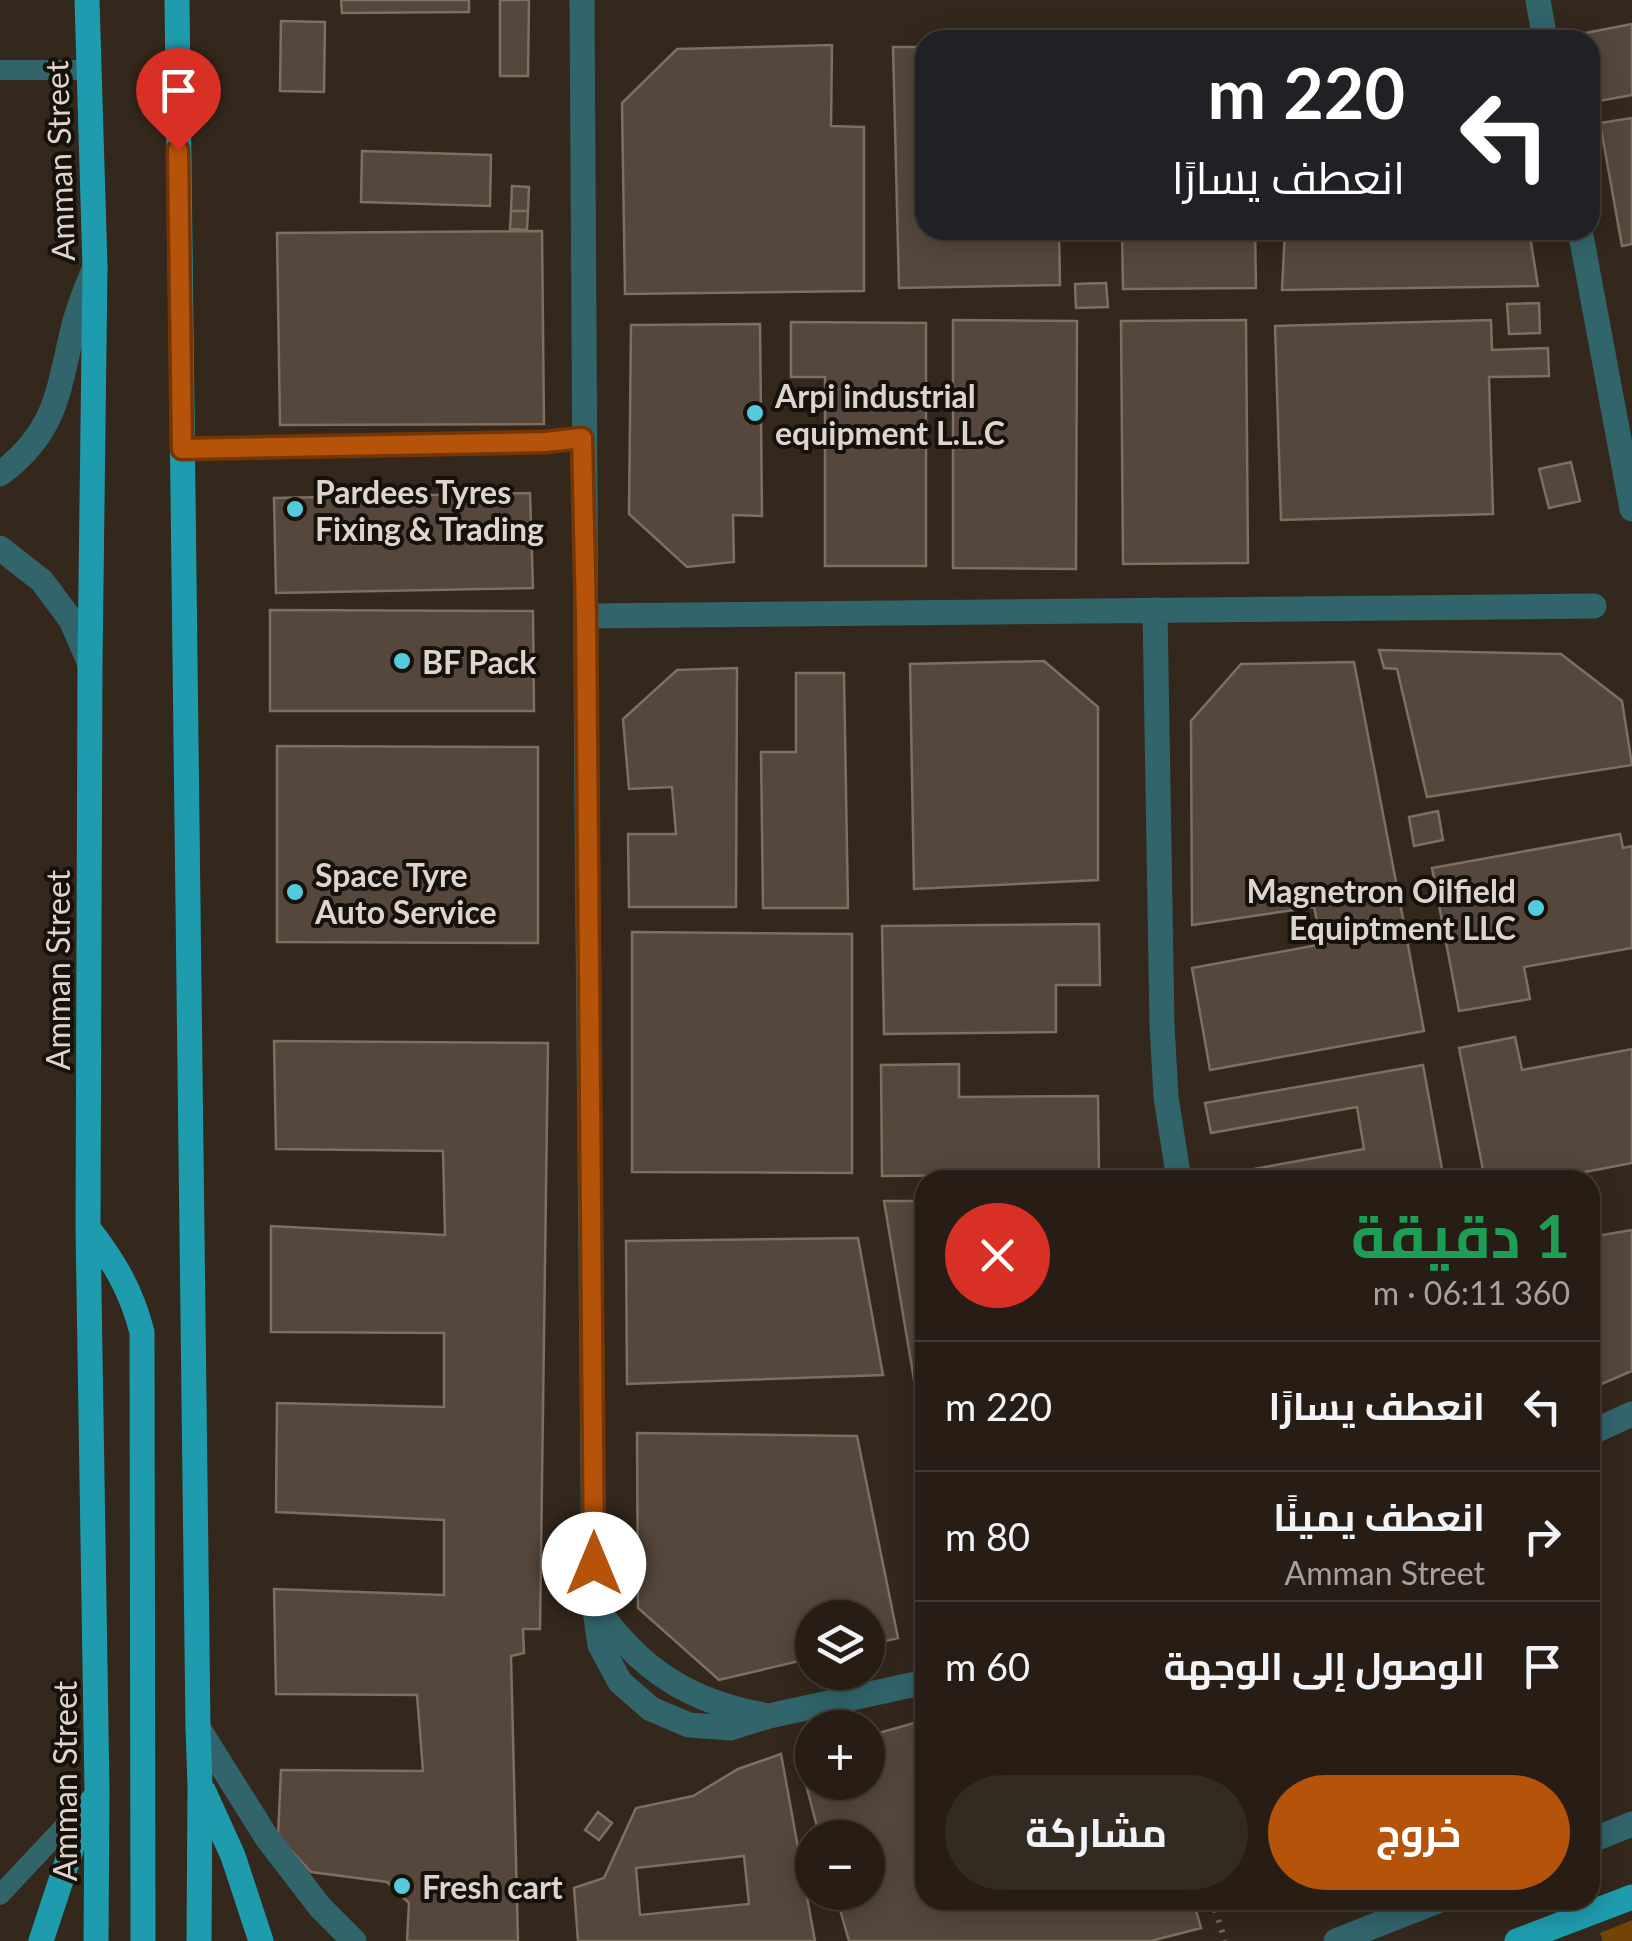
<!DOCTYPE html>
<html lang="ar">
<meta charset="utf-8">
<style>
body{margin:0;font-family:Lato,Cairo,sans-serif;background:#332a22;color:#f1f3f6;direction:rtl;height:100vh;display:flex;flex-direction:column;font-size:38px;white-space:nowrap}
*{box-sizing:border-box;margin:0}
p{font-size:32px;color:#a4a2a0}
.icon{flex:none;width:55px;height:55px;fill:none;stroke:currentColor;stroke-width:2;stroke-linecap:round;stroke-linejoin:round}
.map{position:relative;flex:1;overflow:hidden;direction:ltr}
.drawer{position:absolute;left:915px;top:1170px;width:685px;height:740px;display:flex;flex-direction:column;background:#271d15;border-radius:30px;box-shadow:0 5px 25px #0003,0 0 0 2px #433b34;direction:rtl}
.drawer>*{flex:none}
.top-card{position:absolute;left:915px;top:30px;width:685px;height:210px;border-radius:30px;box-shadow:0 5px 25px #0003,0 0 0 2px #433b34;direction:rtl;background:#202124;color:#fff;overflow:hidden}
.buttons{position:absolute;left:795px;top:1600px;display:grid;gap:20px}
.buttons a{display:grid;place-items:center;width:90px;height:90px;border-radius:50%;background:#271d15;box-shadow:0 5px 25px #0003,0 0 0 2px #433b34;font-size:50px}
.pin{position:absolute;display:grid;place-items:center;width:85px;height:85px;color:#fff;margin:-102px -42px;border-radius:50% 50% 50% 0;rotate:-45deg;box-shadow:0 0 10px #0007}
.pin .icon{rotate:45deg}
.me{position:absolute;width:110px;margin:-55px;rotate:0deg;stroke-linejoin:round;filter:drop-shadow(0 0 8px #0008)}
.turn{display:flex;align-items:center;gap:35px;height:210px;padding:0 30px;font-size:45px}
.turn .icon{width:130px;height:130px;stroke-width:2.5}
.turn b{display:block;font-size:70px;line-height:85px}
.round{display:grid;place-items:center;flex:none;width:105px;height:105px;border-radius:52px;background:#332a22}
.overview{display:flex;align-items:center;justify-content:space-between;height:170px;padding:0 30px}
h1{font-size:60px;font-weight:700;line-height:75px;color:#1e9e55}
.primary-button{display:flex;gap:20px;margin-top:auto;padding:20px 30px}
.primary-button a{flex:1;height:115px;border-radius:60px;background:#b45309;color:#fff;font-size:40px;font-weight:700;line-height:115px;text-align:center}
.primary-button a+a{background:#332a22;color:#f1f3f6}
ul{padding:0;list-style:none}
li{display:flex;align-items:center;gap:30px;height:130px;padding:0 30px;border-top:2px solid #433b34}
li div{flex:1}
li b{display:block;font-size:38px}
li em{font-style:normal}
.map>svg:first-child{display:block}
</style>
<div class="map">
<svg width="1632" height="1941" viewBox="0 0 1632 1941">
<rect width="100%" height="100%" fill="#34271c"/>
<path fill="#744407" d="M1632,1920V1941H1603L1600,1933Z"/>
<path fill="#55473b" stroke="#7d6f61" stroke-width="2.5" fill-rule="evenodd" d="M341,0H469V12L342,13Z
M500,0H529L528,76H500Z
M281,21L325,22L324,92L280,91Z
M1632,24V95L1593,102L1590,85V40H1581L1580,34Z
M1442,36L1446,40H1284V37Z
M832,45L831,126L864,127V291L625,294L622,103L677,49Z
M893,47H925V230H1059L1060,285L899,288Z
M1632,118V244L1622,246L1600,123Z
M362,151L491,155L490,206L361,202Z
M512,186L529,187L528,211H511Z
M511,211H528L527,230L510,229Z
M1122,230H1255L1256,288L1123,289Z
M1285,230H1529L1538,286L1282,290Z
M542,231L544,424L280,425L277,233Z
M1106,283L1108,307L1076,308L1075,284Z
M1539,303L1540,333L1509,334L1507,304Z
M953,320L1077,321L1076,569L953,568Z
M1246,320L1248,563L1123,564L1121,321Z
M1491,320L1492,350L1548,348L1549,376L1489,377L1493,514L1281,520L1275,326Z
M791,322L926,323V566H825V377H791Z
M760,324L762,516L733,515L734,562L687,567L629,514L631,325Z
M1571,462L1580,501L1549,508L1539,469Z
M530,493L533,588L276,593L274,498Z
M270,610L533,611L534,711H270Z
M1379,650L1561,654L1622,701L1632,765L1427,797L1397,669L1384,668Z
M1044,661L1098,707V880L914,889L910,664Z
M1354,662L1405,929L1322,944L1314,907L1192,925L1191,721L1241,664Z
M737,668L736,907H629L628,834H676L672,787L629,789L623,719L677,670Z
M796,673H844L848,908H763L761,752H796Z
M277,746L538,747V943L277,942Z
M1438,811L1443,840L1414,846L1409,817Z
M1620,834L1623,848L1632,846V948L1524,967L1530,999L1459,1011L1432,868Z
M1099,924L1100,985H1056V1032L884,1034L882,926Z
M1405,929L1424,1031L1210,1070L1192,968Z
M632,932L852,934V1173L632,1172Z
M1515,1037L1522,1070L1632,1049V1163L1543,1180H1485L1459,1048Z
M274,1041L548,1043L540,1629H523L524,1653L511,1656L518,1941H407L409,1903L387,1882L311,1872L278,1836L281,1770L423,1771L417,1695L276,1694L274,1589L444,1595V1520L276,1512L277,1403L444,1407V1333L271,1332V1226L445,1235L443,1151L276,1149Z
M959,1064V1097L1098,1096L1099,1174L882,1176L881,1065Z
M1423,1065L1444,1180H1216L1215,1176L1364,1149L1357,1107L1211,1133L1205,1103Z
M884,1201H925V1379L914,1380Z
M1632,1230V1371L1590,1389V1237Z
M858,1238L883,1375L627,1384L626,1241Z
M637,1433L857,1436L898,1638L868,1645V1618H812V1658L719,1680L638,1608Z
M925,1720V1900H1193L1201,1928L1151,1941H849L835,1892H868V1838H820L798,1754L812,1750V1782H868V1736Z
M781,1754L815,1941H578L574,1888L604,1878L636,1808L693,1796L738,1769ZM744,1856L749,1904L640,1915L636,1868Z
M598,1812L612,1823L599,1840L585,1830Z"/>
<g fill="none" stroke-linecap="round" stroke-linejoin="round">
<path stroke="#74685f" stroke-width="6" stroke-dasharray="2.5 8" stroke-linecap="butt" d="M1212,1900L1225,1941"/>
<path stroke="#32646c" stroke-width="20" d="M0,70H88
M182,449L545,442L583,438
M0,1895L89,1800"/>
<path stroke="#32646c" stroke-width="25" d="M582,0C583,535 590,1069 594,1604L600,1645L620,1682L651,1709L689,1725L730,1728L769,1716L925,1682
M1538,0L1545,40
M1580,230L1632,509
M0,474C58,431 58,389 74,325C79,305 87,286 95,267
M0,548L42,581L71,620L90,664
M1155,610L1162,1025L1166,1097L1179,1180
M586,616L1594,606
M1590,1433L1632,1414
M597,1608C639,1669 690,1702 764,1715
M198,1728L267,1838L320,1907L354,1941
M1590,1841L1632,1824
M1336,1941L1440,1900"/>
<path stroke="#1e9cad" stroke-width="25" d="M87,0L95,267L90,664L88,1228L97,1791L96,1941
M177,0L198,1728L200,1786L199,1941
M88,1228C115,1263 131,1290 142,1332L143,1941
M204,1792L233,1856L261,1941
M41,1941L72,1847L93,1800
M1517,1941L1632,1897"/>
</g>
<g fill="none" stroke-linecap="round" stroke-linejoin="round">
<defs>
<path id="route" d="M178,150L182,449L545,442L582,438L586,616L594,1564"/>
</defs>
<use href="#route" stroke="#753606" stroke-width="25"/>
<use href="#route" stroke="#b45309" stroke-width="18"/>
</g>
<g fill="#54cadd" stroke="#17110c" stroke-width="4">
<circle cx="755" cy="413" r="10"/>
<circle cx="295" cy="509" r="10"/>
<circle cx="402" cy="661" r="10"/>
<circle cx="295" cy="892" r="10"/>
<circle cx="1536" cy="908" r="10"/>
<circle cx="402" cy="1886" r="10"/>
</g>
<g text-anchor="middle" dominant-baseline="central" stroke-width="8" stroke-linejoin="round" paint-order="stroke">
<g font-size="32" fill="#ddd5cd" stroke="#17110c">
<text transform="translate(59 161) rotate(-92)">Amman Street</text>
<text transform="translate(57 970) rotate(-90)">Amman Street</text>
<text transform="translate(64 1781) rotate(-90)">Amman Street</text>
</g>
<g font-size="32" font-weight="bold" fill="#ddd5cd" stroke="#17110c" text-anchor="start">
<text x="775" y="395">Arpi industrial<tspan x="775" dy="37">equipment L.L.C</tspan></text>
<text x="315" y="491">Pardees Tyres<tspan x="315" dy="37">Fixing &amp; Trading</tspan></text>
<text x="422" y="661">BF Pack</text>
<text x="315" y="874">Space Tyre<tspan x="315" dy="37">Auto Service</tspan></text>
<text x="1516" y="890" text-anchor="end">Magnetron Oilfield<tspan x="1516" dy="37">Equiptment LLC</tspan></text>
<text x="422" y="1886">Fresh cart</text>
</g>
</g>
</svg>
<div class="buttons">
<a><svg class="icon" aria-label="layers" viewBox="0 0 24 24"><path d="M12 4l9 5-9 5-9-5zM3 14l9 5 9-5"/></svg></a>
<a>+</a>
<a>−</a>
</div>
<div class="pin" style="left:178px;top:150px;background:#d93025"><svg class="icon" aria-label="arrive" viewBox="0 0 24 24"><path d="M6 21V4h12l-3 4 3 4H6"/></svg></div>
<svg class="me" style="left:594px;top:1564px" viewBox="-20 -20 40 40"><circle r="19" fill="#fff"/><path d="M0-13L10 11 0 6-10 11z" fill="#b45309"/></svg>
<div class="top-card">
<div class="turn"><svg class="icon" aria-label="left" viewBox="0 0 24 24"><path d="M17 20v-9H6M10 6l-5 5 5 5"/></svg><div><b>220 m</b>انعطف يسارًا</div></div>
</div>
<section class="drawer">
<div class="overview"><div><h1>1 دقيقة</h1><p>360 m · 06:11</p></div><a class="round" style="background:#d93025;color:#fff"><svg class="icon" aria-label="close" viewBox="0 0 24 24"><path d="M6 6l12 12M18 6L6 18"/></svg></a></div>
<ul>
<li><svg class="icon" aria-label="left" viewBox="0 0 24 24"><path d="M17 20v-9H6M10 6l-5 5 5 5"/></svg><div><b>انعطف يسارًا</b></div><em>220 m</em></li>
<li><svg class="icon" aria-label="right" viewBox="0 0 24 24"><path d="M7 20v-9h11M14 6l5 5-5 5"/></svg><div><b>انعطف يمينًا</b><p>Amman Street</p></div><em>80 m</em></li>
<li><svg class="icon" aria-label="arrive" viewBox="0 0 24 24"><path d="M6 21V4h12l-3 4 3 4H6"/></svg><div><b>الوصول إلى الوجهة</b></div><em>60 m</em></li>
</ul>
<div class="primary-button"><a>خروج</a><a>مشاركة</a></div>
</section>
</div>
